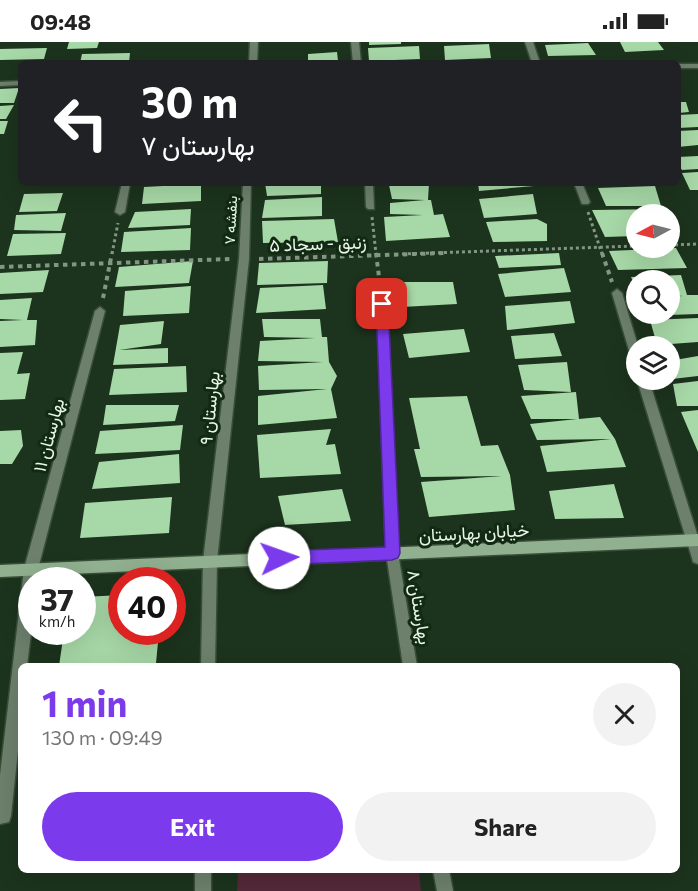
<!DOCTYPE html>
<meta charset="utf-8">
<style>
body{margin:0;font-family:Commissioner,Vazirmatn,sans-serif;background:#f2f2f2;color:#222;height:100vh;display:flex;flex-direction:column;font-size:22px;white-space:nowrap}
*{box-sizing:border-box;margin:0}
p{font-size:20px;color:#767676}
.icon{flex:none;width:33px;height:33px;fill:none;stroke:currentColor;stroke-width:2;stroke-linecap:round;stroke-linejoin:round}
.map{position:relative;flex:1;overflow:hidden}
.sheet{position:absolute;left:18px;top:621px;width:662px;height:210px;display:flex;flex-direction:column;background:#fff;border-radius:9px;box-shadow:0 6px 24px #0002}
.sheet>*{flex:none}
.guide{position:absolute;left:18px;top:18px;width:663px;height:126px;border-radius:9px;box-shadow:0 6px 24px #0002;background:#202124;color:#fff;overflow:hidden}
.needle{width:39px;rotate:263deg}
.buttons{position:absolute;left:626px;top:162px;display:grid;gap:12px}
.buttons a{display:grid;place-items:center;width:54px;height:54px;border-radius:50%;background:#fff;box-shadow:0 6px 24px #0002;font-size:30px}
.speed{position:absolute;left:18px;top:525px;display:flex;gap:12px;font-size:30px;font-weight:700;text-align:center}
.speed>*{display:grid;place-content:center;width:78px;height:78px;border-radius:50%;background:#fff;box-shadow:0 6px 24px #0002;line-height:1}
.speed small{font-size:15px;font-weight:400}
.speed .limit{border:9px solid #d22;background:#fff;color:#111}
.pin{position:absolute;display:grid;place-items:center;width:51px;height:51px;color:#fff;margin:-26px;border-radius:12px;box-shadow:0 3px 9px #0006}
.me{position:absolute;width:66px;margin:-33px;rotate:87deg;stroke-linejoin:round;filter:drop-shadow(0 0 4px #0008)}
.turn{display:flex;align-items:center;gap:21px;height:126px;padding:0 24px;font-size:27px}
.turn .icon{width:78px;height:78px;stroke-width:2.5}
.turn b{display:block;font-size:42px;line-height:51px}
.round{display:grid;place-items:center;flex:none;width:63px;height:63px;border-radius:32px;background:#f2f2f2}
.headline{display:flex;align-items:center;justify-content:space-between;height:102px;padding:0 24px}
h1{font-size:36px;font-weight:700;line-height:45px;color:#7c3aed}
.button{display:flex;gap:12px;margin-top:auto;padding:12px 24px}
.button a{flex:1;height:69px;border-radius:36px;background:#7c3aed;color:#fff;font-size:24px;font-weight:700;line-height:69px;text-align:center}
.button a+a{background:#f2f2f2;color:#222}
.status{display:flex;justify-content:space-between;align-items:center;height:42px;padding:0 30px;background:#fff;direction:ltr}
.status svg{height:16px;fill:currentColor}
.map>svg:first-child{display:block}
</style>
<div class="status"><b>09:48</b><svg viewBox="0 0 49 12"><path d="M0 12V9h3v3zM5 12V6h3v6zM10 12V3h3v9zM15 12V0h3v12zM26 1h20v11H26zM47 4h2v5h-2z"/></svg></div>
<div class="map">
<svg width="698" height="849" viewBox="0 0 698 849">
<rect width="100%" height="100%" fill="#1c331d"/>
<path fill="#532938" d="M238,828H419L421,849H237Z"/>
<path fill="#a7d8a7" d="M69,0H99L97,6L67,7Z
M369,0H401V2L369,3Z
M620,0H658L664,8L625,10Z
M588,1L596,13L548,14L545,3Z
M489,2L491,16L445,18L444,4Z
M419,4L420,17L369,19L368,6Z
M47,6L44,17L0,18V7Z
M337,10L338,19L335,21H308V12Z
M130,11L129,21H80L82,12Z
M19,46L14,61H0V47Z
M678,56L681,60H686L689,70L678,71Z
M14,63L6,77H0V64Z
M698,72V85L678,86V73Z
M0,79H8L4,92H0Z
M698,88V103L678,105V89Z
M698,114V127L682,128L678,122V115Z
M698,130V148H690L682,131Z
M30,141H85V143L29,144Z
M265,141H321V152L267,154Z
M429,141L428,158H431L434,173L443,172L450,195L386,199L384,175L423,173L390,172V161L425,158L392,157L389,143Z
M478,141H532L534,144L479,149Z
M201,142V159L142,162L144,145Z
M655,144L661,164H606L598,146Z
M63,151L57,169L19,170L24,152Z
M533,152L537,172L484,176L479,157Z
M322,155V174L262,176L265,158Z
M191,167L190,183L128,186L135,170Z
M666,167L668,172H636V194L605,195L592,168Z
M66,171L61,189L14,188L16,173Z
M334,177L338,200L263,201L262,179Z
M537,177L547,182V199L493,200L486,180Z
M191,186L190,208L121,210L124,190Z
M66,191L61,212L7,214L13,192Z
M676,206L687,226L618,228L609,209Z
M559,211L561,223L499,226L495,214Z
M193,219L189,241L115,245L119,225Z
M328,219L327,241L257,243L259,221Z
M564,226L571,250L505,255L498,232Z
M49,228L43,250L0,252V231Z
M681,233L687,253H698V272L669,273V255L683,254L669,253V238H636V246L631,235Z
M401,240H453L457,262L402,265Z
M323,243L326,267L256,271L260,246Z
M191,244L189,271L123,274L125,249Z
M32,256L27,278H37L35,303L0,305V279L23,278L0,277V258Z
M570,259L575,281L507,288L505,264Z
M698,276V300L657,303L650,278Z
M262,277H320L322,295H327L329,320L337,334L331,347L337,376L258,383V354L327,347L259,348L258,324L323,320L258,319L260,299L315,296L264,295Z
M164,279L161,302L119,308L168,306V321L113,323L120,283Z
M464,287L470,310L409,316L403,292Z
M554,291L562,314L515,317L511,294Z
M23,310L17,332L30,331L25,357L0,358V311Z
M698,314V334L672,337L669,333V319Z
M567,320L571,350L524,348L518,323Z
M186,324L187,350L109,353L114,327Z
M698,339V364H677L673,342Z
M576,350L579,377L600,375L615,397L626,425L547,430L540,404L611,397L537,398L530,382L577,377H531L521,354Z
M467,354L481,404L498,403L510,433L515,468L429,475L421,440L502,434L421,435L414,407H420L409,356Z
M106,363H179L175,379L103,383Z
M698,368V410L681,370Z
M183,383L180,408L95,412L100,389Z
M331,387L326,403L335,402L341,432L260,436L257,393Z
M21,388L23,404L12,422H0V389Z
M179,412L180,441L92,447L99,420Z
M614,442L624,476L555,477L549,449Z
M342,447L351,479L285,483L278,454Z
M172,455L169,491L80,496L85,461Z
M122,553V590H159L156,621L59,624L64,590H82V555Z"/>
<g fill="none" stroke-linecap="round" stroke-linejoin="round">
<defs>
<path id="street" d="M250,0H258L257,21H249Z
M351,0H359L361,21H353Z
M525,0H533L540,21H532Z
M678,22H698V26H678Z
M21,39V43L0,44V40Z
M122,141H130L125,170L120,173L115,170Z
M243,141H251L249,217L217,519L215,624H201L203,519L239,217Z
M365,141H373L374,167H368L366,165Z
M574,141H582L590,160L588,162H582Z
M617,247L622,251L638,304H636V319L631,315L612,251Z
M382,258L387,262L398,511L417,624H403L386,511L377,262Z
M100,265L105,269L38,527L36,538H32V583L27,624H21V680L11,774L9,780L0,782V733L24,527L95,269Z
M637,338H649L698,495V522L693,520L692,516Z
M195,828H211V849H195Z
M433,828H449L453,849H437Z"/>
<path id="secondary" d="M698,492V504L0,535V523Z"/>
</defs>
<use href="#street" stroke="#394e39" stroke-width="3"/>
<use href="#secondary" stroke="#394e39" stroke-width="3"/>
<path stroke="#839583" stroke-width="3" stroke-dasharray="3 3" stroke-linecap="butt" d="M588,170L602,212
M372,175L376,212
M669,203L698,202
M112,212L118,181
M402,212L636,204"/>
<path stroke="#839583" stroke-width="4" stroke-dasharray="4.5 4.5" stroke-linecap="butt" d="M376,211L381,251
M602,211L612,240
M259,217L446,211
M0,225L230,217
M103,256L112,211"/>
<use href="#street" fill="#6c806c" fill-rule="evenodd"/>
<use href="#secondary" fill="#90b08f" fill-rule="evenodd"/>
</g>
<path fill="#7c3aed" stroke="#51269a" stroke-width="1.5" d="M382,258L388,262L400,511L398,516L392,518L279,523L273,521L271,516L273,511L279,509L385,505L376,262Z"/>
<g text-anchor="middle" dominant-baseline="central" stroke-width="6" stroke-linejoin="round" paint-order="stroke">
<g font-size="15" fill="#e8f6e8" stroke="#122913">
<text transform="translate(230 178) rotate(-87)">بنفشه ۷</text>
</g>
<g font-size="18" fill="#e8f6e8" stroke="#122913">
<text transform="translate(318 201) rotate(-2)">زنبق - سجاد ۵</text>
<text transform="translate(209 366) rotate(-84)">بهارستان ۹</text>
<text transform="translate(48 393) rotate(-75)">بهارستان ۱۱</text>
<text transform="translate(474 490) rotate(-3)">خیابان بهارستان</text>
<text transform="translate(420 565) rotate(81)">بهارستان ۸</text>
</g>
</g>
</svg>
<div class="buttons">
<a><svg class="needle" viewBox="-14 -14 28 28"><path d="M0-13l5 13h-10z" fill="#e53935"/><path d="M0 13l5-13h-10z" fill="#767676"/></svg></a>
<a><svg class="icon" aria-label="search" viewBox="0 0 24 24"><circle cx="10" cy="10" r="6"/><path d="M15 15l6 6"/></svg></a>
<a><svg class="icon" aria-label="layers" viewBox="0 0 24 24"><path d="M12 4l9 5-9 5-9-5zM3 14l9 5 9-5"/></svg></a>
</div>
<div class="speed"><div>37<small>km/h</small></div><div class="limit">40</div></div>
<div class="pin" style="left:382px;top:262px;background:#d93025"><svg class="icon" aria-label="arrive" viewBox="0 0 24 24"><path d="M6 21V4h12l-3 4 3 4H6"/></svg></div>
<svg class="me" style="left:279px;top:516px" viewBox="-20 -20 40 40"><circle r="19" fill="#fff"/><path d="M0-13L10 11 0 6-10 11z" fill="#7c3aed"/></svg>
<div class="guide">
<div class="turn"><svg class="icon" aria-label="left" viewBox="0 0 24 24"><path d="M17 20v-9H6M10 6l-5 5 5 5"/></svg><div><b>30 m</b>بهارستان ۷</div></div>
</div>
<section class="sheet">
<div class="headline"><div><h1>1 min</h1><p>130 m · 09:49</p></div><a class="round"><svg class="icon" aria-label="close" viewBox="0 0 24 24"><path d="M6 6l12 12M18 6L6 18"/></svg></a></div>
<div class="button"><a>Exit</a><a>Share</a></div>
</section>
</div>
